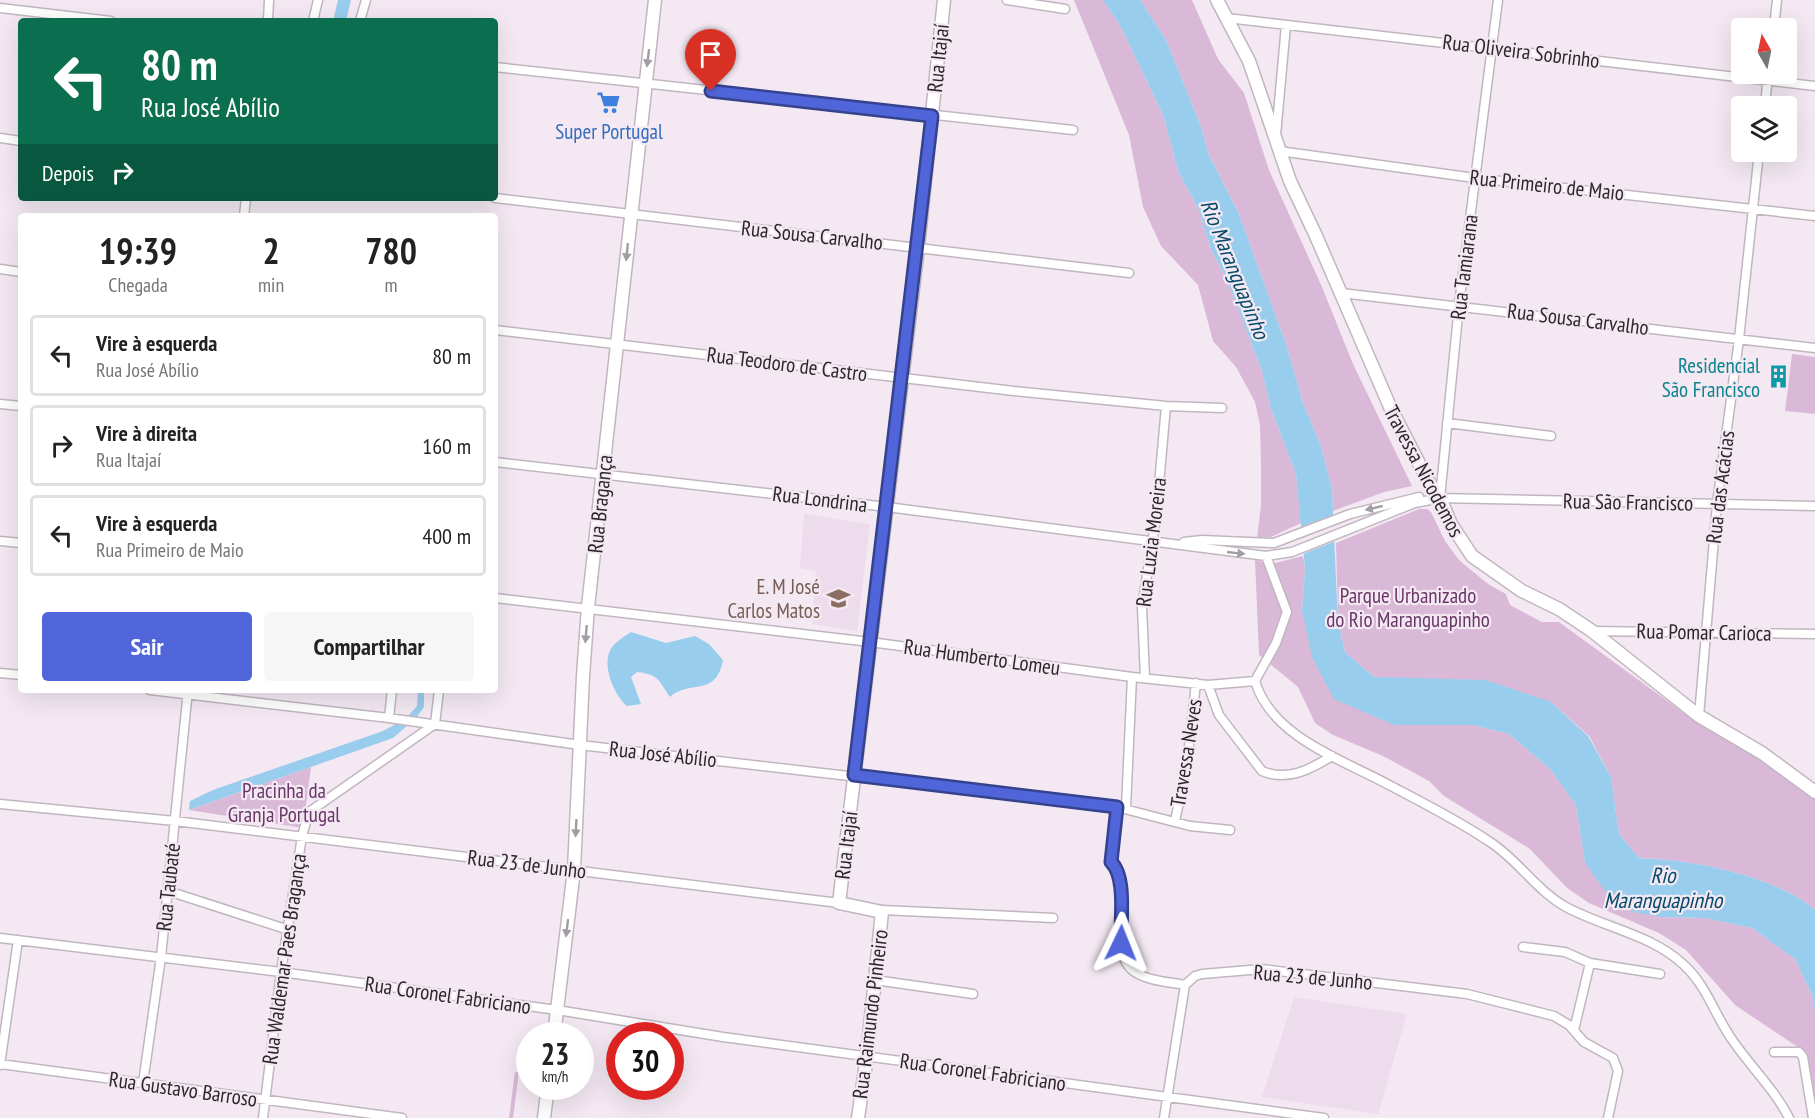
<!DOCTYPE html>
<html lang="pt">
<meta charset="utf-8">
<style>
body{margin:0;font-family:"PT Sans Narrow",sans-serif;background:#f6f6f6;color:#222;height:100vh;display:flex;flex-direction:column;font-size:22px;white-space:nowrap}
*{box-sizing:border-box;margin:0}
p{font-size:20px;color:#767676}
.icon{flex:none;width:33px;height:33px;fill:none;stroke:currentColor;stroke-width:2;stroke-linecap:round;stroke-linejoin:round}
.map{position:relative;flex:1;overflow:hidden}
.drawer{position:absolute;left:18px;top:213px;width:480px;height:480px;display:flex;flex-direction:column;background:#fff;border-radius:6px;box-shadow:0 6px 24px #0002}
.drawer>*{flex:none}
.guide{position:absolute;left:18px;top:18px;width:480px;height:183px;border-radius:6px;box-shadow:0 6px 24px #0002;background:#0b6e4f;color:#fff;overflow:hidden}
.needle{width:39px;rotate:351deg}
.fabs{position:absolute;left:1731px;top:18px;display:grid;gap:12px}
.fabs a{display:grid;place-items:center;width:66px;height:66px;border-radius:6px;background:#fff;box-shadow:0 6px 24px #0002;font-size:30px}
.speed{position:absolute;left:516px;top:1022px;display:flex;gap:12px;font-size:30px;font-weight:700;text-align:center}
.speed>*{display:grid;place-content:center;width:78px;height:78px;border-radius:50%;background:#fff;box-shadow:0 6px 24px #0002;line-height:1}
.speed small{font-size:15px;font-weight:400}
.speed .limit{border:9px solid #d22;background:#fff;color:#111}
.pin{position:absolute;display:grid;place-items:center;width:51px;height:51px;color:#fff;margin:-62px -26px;border-radius:50% 50% 50% 0;rotate:-45deg;box-shadow:0 0 6px #0007}
.pin .icon{rotate:45deg}
.me{position:absolute;width:66px;margin:-33px;rotate:2deg;stroke-linejoin:round;filter:drop-shadow(0 0 4px #0008)}
.turn{display:flex;align-items:center;gap:21px;height:126px;padding:0 24px;font-size:27px}
.turn .icon{width:78px;height:78px;stroke-width:2.5}
.turn b{display:block;font-size:42px;line-height:51px}
.then{display:flex;align-items:center;height:57px;padding:0 24px;background:#0003;gap:12px;font-size:22px}
.eta{display:flex;justify-content:space-evenly;align-items:center;height:102px;text-align:center}
.eta b{font-size:36px;font-weight:600;line-height:42px}
.action{display:flex;gap:12px;margin-top:auto;padding:12px 24px}
.action a{flex:1;height:69px;border-radius:6px;background:#5165da;color:#fff;font-size:24px;font-weight:600;line-height:69px;text-align:center}
.action a+a{background:#f6f6f6;color:#222}
ul{padding:0;list-style:none}
li{display:flex;align-items:center;gap:18px;height:81px;margin:0 12px 9px;padding:0 12px;border:3px solid #e0e0e0;border-radius:6px}
li div{flex:1}
li b{display:block;font-size:22px}
li em{font-style:normal}
.map>svg:first-child{display:block}
</style>
<div class="map">
<svg width="1815" height="1118" viewBox="0 0 1815 1118">
<rect width="100%" height="100%" fill="#f4e9f3"/>
<path fill="#eddcec" d="M804,514L870,524L857,631L812,624L816,571L800,568Z
M1294,997L1407,1014L1378,1114L1262,1097Z"/>
<path fill="#dab9d8" d="M1074,0H1103L1121,27L1163,115L1179,173L1199,210L1211,249L1227,280L1262,371L1271,409L1296,474L1301,523L1271,537L1257,539L1261,505V463L1260,425L1255,402L1236,367L1213,341L1198,285L1161,246L1143,207L1129,135Z
M1140,0H1192L1218,59L1244,93L1269,170L1322,287L1353,364L1412,486L1384,492L1333,511L1332,489L1321,446L1303,403L1286,344L1239,214L1209,155L1200,124L1166,40Z
M1792,354L1815,357V414L1785,411Z
M1419,509H1427L1431,512L1445,541L1459,560L1488,584L1506,594L1510,605L1542,622H1559L1699,724L1764,760L1815,799V910C1774,875 1692,860 1639,858L1619,834L1611,777L1589,736L1551,702L1428,680L1374,677L1345,652L1338,622L1336,543Z
M1303,556L1305,569L1302,611L1394,725H1473L1509,734L1550,769L1576,805L1585,863L1660,917L1705,918L1752,928L1795,959L1812,995L1815,1011V1109L1805,1052L1735,1005L1686,950L1659,933L1589,903L1567,888L1530,849L1444,796L1429,781L1383,756L1333,735L1315,723L1298,687L1259,655L1255,560L1271,564Z
M311,767L303,828L189,810Z
M515,1072H519L513,1118H509Z"/>
<path fill="#99cdee" d="M338,0H351L346,21H333Z
M1103,0H1140L1166,40L1200,124L1209,155L1239,214L1286,344L1303,403L1321,446L1332,489L1338,622L1345,652L1374,677L1486,680L1551,702L1588,736L1611,777L1619,834L1639,858C1692,860 1774,875 1815,910V1011L1812,995L1795,959L1752,928L1705,918L1660,917L1634,912L1608,895L1585,863L1576,805L1550,769L1509,734L1473,725H1394L1334,699L1312,657L1302,611L1305,569L1296,474L1271,409L1262,371L1227,280L1211,249L1199,210L1179,173L1163,115L1121,27Z
M631,632L666,643L695,636L709,644L723,660C716,698 690,679 670,697C658,680 660,675 637,672L631,677L641,704L627,706C614,696 600,662 612,647C617,641 625,636 631,632Z
M418,690H424V707L416,718L407,717L417,706Z
M396,724L407,726L393,738L189,810L190,801L213,790L383,731Z"/>
<path fill="#f4e9f3" d="M1336,514L1338,540L1300,555L1298,528Z"/>
<g fill="none" stroke-linecap="round" stroke-linejoin="round">
<defs>
<path id="street" d="M1007,0L1065,9
M0,8L111,21
M1227,18L1815,86
M268,21L269,0
M313,21L318,0
M360,21L366,0
M1774,28L1777,0
M495,67L1073,130
M1765,106L1768,74
M1276,135L1286,25
M0,138L21,141
M1279,151L1475,178L1815,216
M495,198L1129,273
M244,216L246,198
M0,269L21,272
M1341,293L1815,348
M495,330L1014,391L1166,406L1222,408
M0,404L21,406
M1447,423L1551,436
M495,462L887,507L1266,556L1292,552L1415,503L1440,498
M1438,498L1815,506
M1440,498L1459,305L1498,0
M0,541L21,543
M1184,542L1202,540L1274,543L1350,514L1419,497
M1266,556L1287,612L1276,643L1255,681C1272,738 1344,760 1391,786C1425,804 1459,821 1490,842C1518,860 1536,890 1566,907C1605,928 1651,934 1684,965C1707,986 1715,1016 1733,1041C1751,1067 1775,1090 1789,1118
M495,598L870,642L1132,677L1208,685L1255,681
M1592,631L1815,634
M0,673L21,675
M1145,678L1142,607L1156,518L1166,406
M1208,685L1219,715L1262,771C1288,782 1311,769 1332,756
M150,690L389,718L580,745L1117,807L1190,826L1230,830
M1699,716L1717,504L1739,339L1759,152
M389,718L392,690
M0,804L175,821L839,903
M1117,807L1111,862C1137,885 1104,953 1135,972C1148,981 1170,982 1185,985L1195,976L1202,974L1262,969L1467,994L1554,1016L1569,1025L1584,1042L1613,1058L1618,1071L1608,1118
M1126,808L1132,677
M1175,822L1188,755L1196,683
M168,891L289,930
M882,910L1053,918
M0,938L281,972L557,1010L723,1037L1324,1118
M1523,947L1565,952L1590,963L1660,974
M875,980L973,994
M1574,1030L1590,963
M1774,1052H1799L1803,1057L1813,1118
M0,1064L402,1118
M0,1065L18,940
M143,1083L161,957L188,690
M263,1118L281,972L302,836L309,812L435,724L439,690
M1164,1118L1185,985"/>
<path id="secondary" d="M1217,0L1249,61L1290,181L1316,236L1391,409L1428,481L1440,498L1451,524L1472,556L1522,591L1559,609L1592,631L1699,716L1762,753L1815,792
M554,1035L574,870L583,676L588,607L655,0
M544,1118L548,1086
M858,1118L867,1056L882,912L839,903L918,247L944,0"/>
</defs>
<use href="#street" stroke="#c1b6c0" stroke-width="11"/>
<use href="#secondary" stroke="#c1b6c0" stroke-width="15"/>
<use href="#street" stroke="#fff" stroke-width="8"/>
<use href="#secondary" stroke="#fff" stroke-width="12"/>
</g>
<defs><path id="oneway-solid" d="M-6-.8H1V-3.2L6.5 0L1 3.2V.8H-6Z" transform="scale(1.5)"/></defs>
<g fill="#a09ea0">
<use href="#oneway-solid" transform="translate(648 58) rotate(97)"/>
<use href="#oneway-solid" transform="translate(627 252) rotate(96)"/>
<use href="#oneway-solid" transform="translate(1374 508) rotate(166)"/>
<use href="#oneway-solid" transform="translate(1236 553) rotate(6)"/>
<use href="#oneway-solid" transform="translate(586 634) rotate(95)"/>
<use href="#oneway-solid" transform="translate(576 828) rotate(93)"/>
<use href="#oneway-solid" transform="translate(567 928) rotate(97)"/>
</g>
<g fill="none" stroke-linecap="round" stroke-linejoin="round">
<defs>
<path id="route" d="M711,91L932,116L854,775L1117,807L1111,862C1127,877 1120,922 1121,943"/>
</defs>
<use href="#route" stroke="#35428e" stroke-width="15"/>
<use href="#route" stroke="#5165da" stroke-width="10"/>
</g>
<defs>
<symbol id="supermarket-bare" viewBox="-9 -9 18 18"><path d="M-6-5.5h2.5l.6 2H6L4.5 2H-2.5L-4.4-4H-6ZM-1.5 3.2a1.3 1.3 0 1 0 .1 0ZM3 3.2a1.3 1.3 0 1 0 .1 0Z" fill="#3f7fe0" stroke="#f4e9f3" stroke-width="2.5" paint-order="stroke"/></symbol>
<symbol id="building-bare" viewBox="-9 -9 18 18"><path d="M-4-6H4V6H1V3H-1V6H-4ZM-2.5-4.3h1.7v1.8h-1.7ZM.8-4.3h1.7v1.8H.8ZM-2.5-1h1.7V.8h-1.7ZM.8-1h1.7V.8H.8Z" fill="#0f9aa8" stroke="#f4e9f3" stroke-width="2.5" paint-order="stroke"/></symbol>
<symbol id="school-bare" viewBox="-9 -9 18 18"><path d="M0-5L7-2L0 1L-7-2ZM-4 1L0 2.5L4 1V4Q0 6-4 4Z" fill="#8d6e63" stroke="#f4e9f3" stroke-width="2.5" paint-order="stroke"/></symbol>
</defs>
<g fill-rule="evenodd">
<use href="#supermarket-bare" x="592" y="86" width="33" height="33"/>
<use href="#building-bare" x="1762" y="360" width="33" height="33"/>
<use href="#school-bare" x="822" y="582" width="33" height="33"/>
</g>
<g text-anchor="middle" dominant-baseline="central" stroke-width="4.5" stroke-linejoin="round" paint-order="stroke">
<g font-size="21" fill="#2b272b" stroke="#f4e9f3">
<text transform="translate(1521 51) rotate(7)">Rua Oliveira Sobrinho</text>
<text transform="translate(938 58) rotate(-84)">Rua Itajaí</text>
<text transform="translate(1547 185) rotate(6)">Rua Primeiro de Maio</text>
<text transform="translate(812 235) rotate(6)">Rua Sousa Carvalho</text>
<text transform="translate(1464 267) rotate(-83)">Rua Tamiarana</text>
<text transform="translate(1578 319) rotate(7)">Rua Sousa Carvalho</text>
<text transform="translate(787 364) rotate(7)">Rua Teodoro de Castro</text>
<text transform="translate(1424 471) rotate(62)">Travessa Nicodemos</text>
<text transform="translate(1720 487) rotate(-83)">Rua das Acácias</text>
<text transform="translate(820 499) rotate(7)">Rua Londrina</text>
<text transform="translate(1628 502) rotate(1)">Rua São Francisco</text>
<text transform="translate(600 504) rotate(-84)">Rua Bragança</text>
<text transform="translate(1151 542) rotate(-83)">Rua Luzia Moreira</text>
<text transform="translate(1704 632) rotate(1)">Rua Pomar Carioca</text>
<text transform="translate(982 657) rotate(8)">Rua Humberto Lomeu</text>
<text transform="translate(1186 753) rotate(-81)">Travessa Neves</text>
<text transform="translate(663 754) rotate(6)">Rua José Abílio</text>
<text transform="translate(846 845) rotate(-83)">Rua Itajaí</text>
<text transform="translate(527 864) rotate(7)">Rua 23 de Junho</text>
<text transform="translate(168 887) rotate(-84)">Rua Taubaté</text>
<text transform="translate(284 959) rotate(-82)">Rua Waldemar Paes Bragança</text>
<text transform="translate(1313 977) rotate(5)">Rua 23 de Junho</text>
<text transform="translate(448 995) rotate(8)">Rua Coronel Fabriciano</text>
<text transform="translate(870 1014) rotate(-83)">Rua Raimundo Pinheiro</text>
<text transform="translate(983 1072) rotate(8)">Rua Coronel Fabriciano</text>
<text transform="translate(183 1089) rotate(8)">Rua Gustavo Barroso</text>
</g>
<g font-size="21" fill="#366cbe" stroke="#f4e9f3">
<text x="609" y="131">Super Portugal</text>
</g>
<g font-size="21" fill="#0d838f" stroke="#f4e9f3" text-anchor="end">
<text x="1760" y="365">Residencial<tspan x="1760" dy="24">São Francisco</tspan></text>
</g>
<g font-size="21" fill="#785e54" stroke="#f4e9f3" text-anchor="end">
<text x="820" y="586">E. M José<tspan x="820" dy="24">Carlos Matos</tspan></text>
</g>
<g font-size="21" fill="#693668" stroke="#f4e9f3">
<text x="1408" y="595">Parque Urbanizado<tspan x="1408" dy="24">do Rio Maranguapinho</tspan></text>
<text x="284" y="790">Pracinha da<tspan x="284" dy="24">Granja Portugal</tspan></text>
</g>
<g font-size="22" font-style="italic" fill="#054a69" stroke="#f4e9f3">
<text transform="translate(1235 269) rotate(68)">Rio Maranguapinho</text>
<text x="1663" y="875">Rio<tspan x="1663" dy="25">Maranguapinho</tspan></text>
</g>
</g>
</svg>
<div class="fabs">
<a><svg class="needle" viewBox="-14 -14 28 28"><path d="M0-13l5 13h-10z" fill="#e53935"/><path d="M0 13l5-13h-10z" fill="#767676"/></svg></a>
<a><svg class="icon" aria-label="layers" viewBox="0 0 24 24"><path d="M12 4l9 5-9 5-9-5zM3 14l9 5 9-5"/></svg></a>
</div>
<div class="speed"><div>23<small>km/h</small></div><div class="limit">30</div></div>
<div class="pin" style="left:711px;top:91px;background:#d93025"><svg class="icon" aria-label="arrive" viewBox="0 0 24 24"><path d="M6 21V4h12l-3 4 3 4H6"/></svg></div>
<svg class="me" style="left:1121px;top:943px" viewBox="-20 -20 40 40"><path d="M0-17L14 15 0 8-14 15z" fill="#5165da" stroke="#fff" stroke-width="4"/></svg>
<div class="guide">
<div class="turn"><svg class="icon" aria-label="left" viewBox="0 0 24 24"><path d="M17 20v-9H6M10 6l-5 5 5 5"/></svg><div><b>80 m</b>Rua José Abílio</div></div>
<div class="then">Depois<svg class="icon" aria-label="right" viewBox="0 0 24 24"><path d="M7 20v-9h11M14 6l5 5-5 5"/></svg></div>
</div>
<section class="drawer">
<div class="eta">
<div><b>19:39</b><p>Chegada</p></div>
<div><b>2</b><p>min</p></div>
<div><b>780</b><p>m</p></div>
</div>
<ul>
<li><svg class="icon" aria-label="left" viewBox="0 0 24 24"><path d="M17 20v-9H6M10 6l-5 5 5 5"/></svg><div><b>Vire à esquerda</b><p>Rua José Abílio</p></div><em>80 m</em></li>
<li><svg class="icon" aria-label="right" viewBox="0 0 24 24"><path d="M7 20v-9h11M14 6l5 5-5 5"/></svg><div><b>Vire à direita</b><p>Rua Itajaí</p></div><em>160 m</em></li>
<li><svg class="icon" aria-label="left" viewBox="0 0 24 24"><path d="M17 20v-9H6M10 6l-5 5 5 5"/></svg><div><b>Vire à esquerda</b><p>Rua Primeiro de Maio</p></div><em>400 m</em></li>
</ul>
<div class="action"><a>Sair</a><a>Compartilhar</a></div>
</section>
</div>
